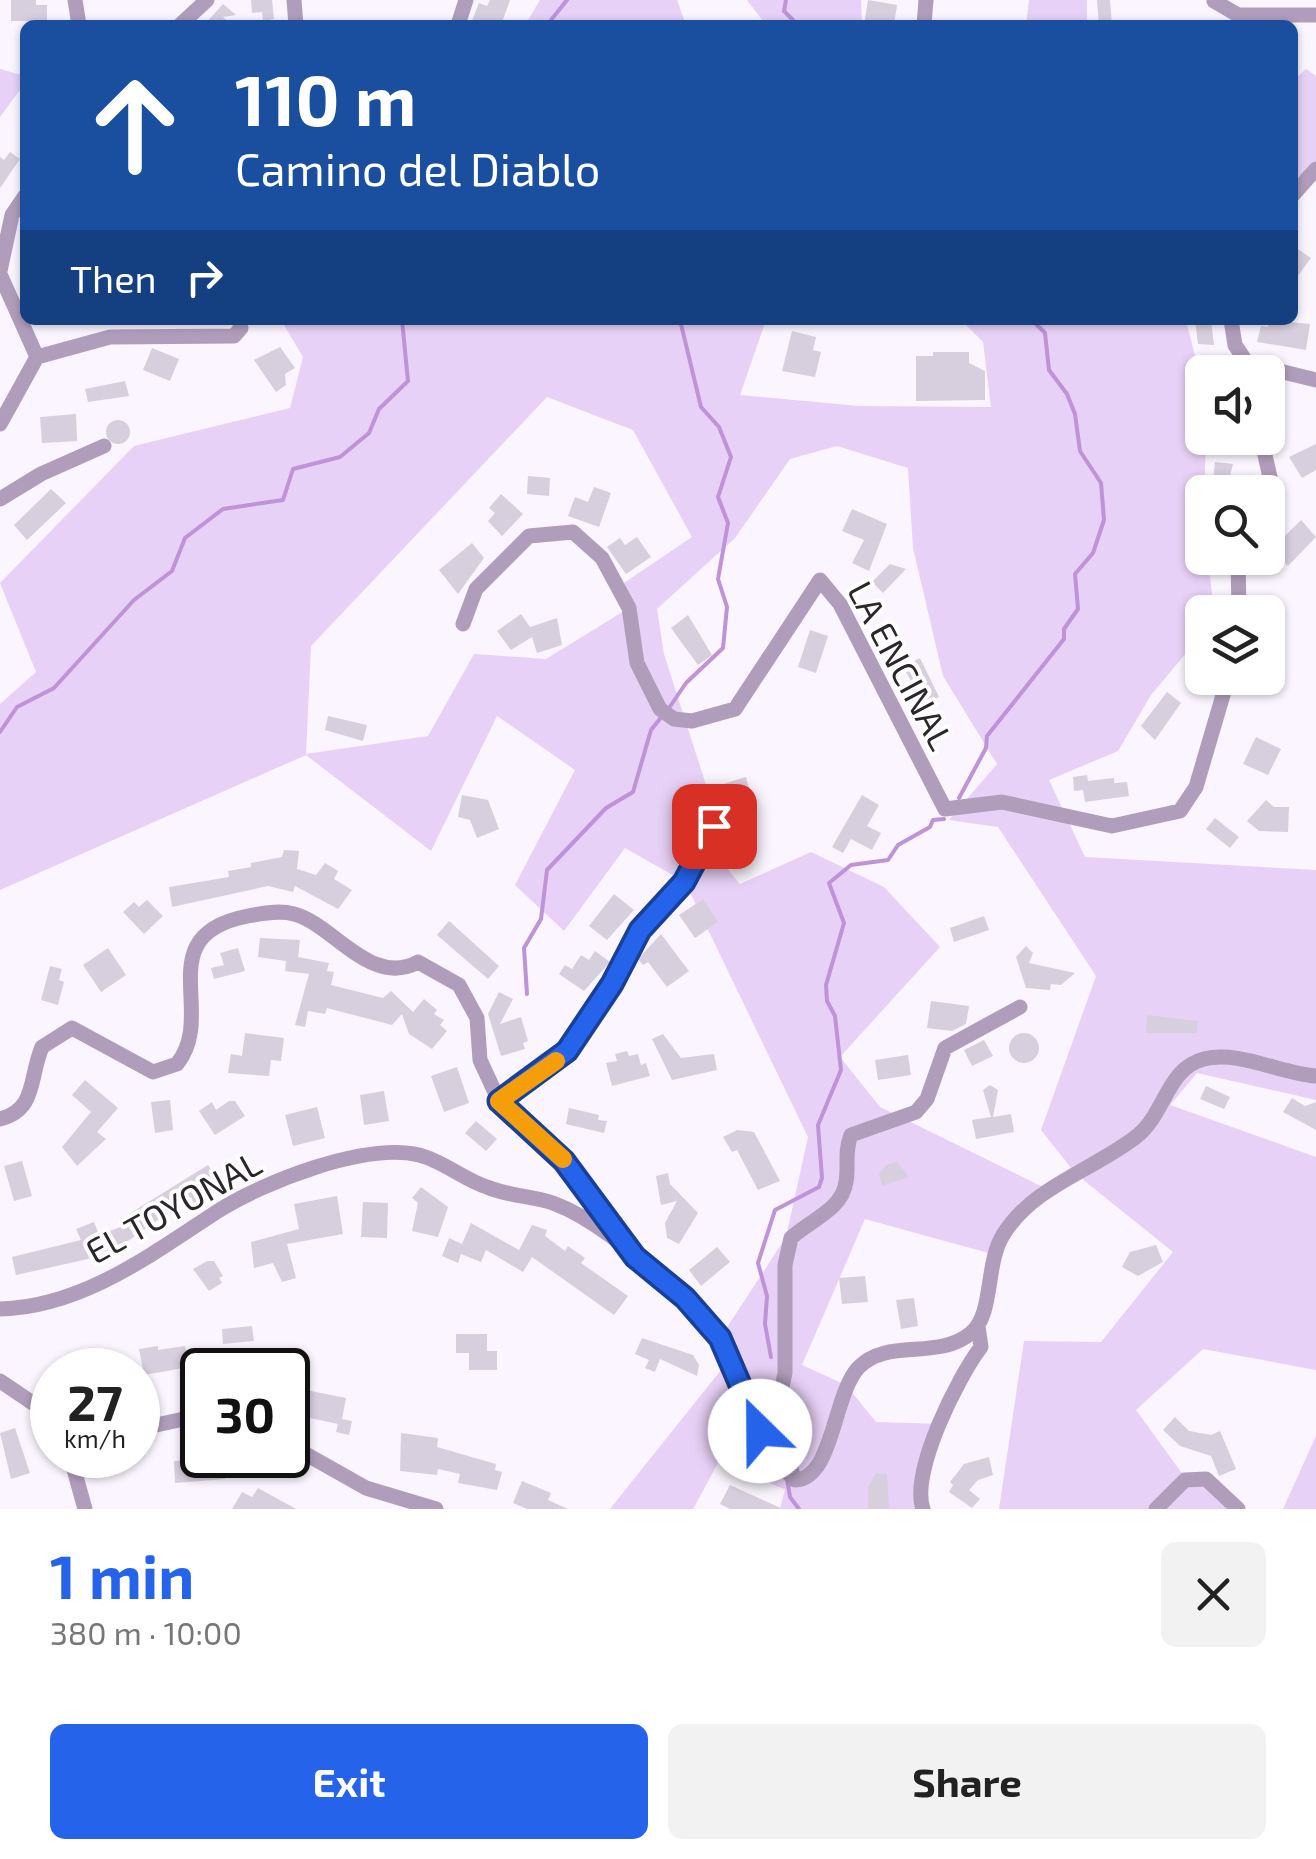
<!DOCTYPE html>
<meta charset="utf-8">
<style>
body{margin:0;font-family:"Exo 2",sans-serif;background:#f2f2f2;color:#222;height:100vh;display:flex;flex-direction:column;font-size:38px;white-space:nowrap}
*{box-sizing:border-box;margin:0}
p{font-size:32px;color:#767676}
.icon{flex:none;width:55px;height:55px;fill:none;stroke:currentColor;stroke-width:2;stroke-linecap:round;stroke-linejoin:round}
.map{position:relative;height:1509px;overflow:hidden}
.panel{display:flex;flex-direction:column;background:#fff;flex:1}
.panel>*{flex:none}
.top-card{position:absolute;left:20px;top:20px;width:1278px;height:305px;border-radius:15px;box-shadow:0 2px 8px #0004;background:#1a4fa0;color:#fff;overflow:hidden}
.buttons{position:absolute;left:1185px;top:355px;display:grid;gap:20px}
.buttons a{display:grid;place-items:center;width:100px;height:100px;border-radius:15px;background:#fff;box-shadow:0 2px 8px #0004;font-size:50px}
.speed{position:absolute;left:30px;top:1348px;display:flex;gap:20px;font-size:50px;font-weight:700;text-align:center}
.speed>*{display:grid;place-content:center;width:130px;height:130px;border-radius:50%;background:#fff;box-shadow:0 2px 8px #0004;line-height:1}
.speed small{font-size:25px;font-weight:400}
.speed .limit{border:5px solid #111;border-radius:15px;background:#fff;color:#111}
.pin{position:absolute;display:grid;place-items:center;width:85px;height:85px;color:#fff;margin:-42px;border-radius:20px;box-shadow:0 5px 15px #0006}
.me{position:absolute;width:110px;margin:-55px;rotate:337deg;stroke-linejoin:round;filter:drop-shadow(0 0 8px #0008)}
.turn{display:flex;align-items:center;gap:35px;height:210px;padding:0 50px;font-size:45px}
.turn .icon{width:130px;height:130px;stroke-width:2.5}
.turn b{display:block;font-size:70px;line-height:85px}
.then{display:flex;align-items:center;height:95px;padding:0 50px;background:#0003;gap:20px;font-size:38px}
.round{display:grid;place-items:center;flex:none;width:105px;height:105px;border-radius:15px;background:#f2f2f2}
.summary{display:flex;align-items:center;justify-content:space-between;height:170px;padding:0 50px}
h1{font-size:60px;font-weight:700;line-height:75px;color:#2563eb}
.cta{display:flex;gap:20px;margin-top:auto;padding:20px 50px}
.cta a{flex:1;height:115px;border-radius:15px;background:#2563eb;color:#fff;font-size:40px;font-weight:700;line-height:115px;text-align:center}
.cta a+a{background:#f2f2f2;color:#222}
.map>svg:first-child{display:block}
</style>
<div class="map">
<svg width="1316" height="1509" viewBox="0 0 1316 1509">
<rect width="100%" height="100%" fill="#faf5fe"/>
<path fill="#e8d1f6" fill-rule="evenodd" d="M540,0H677L686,25H525Z
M747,0H861L862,25H766Z
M1029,0H1087V25H1026Z
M0,69L25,76V83L0,117Z
M1306,69L1316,76V169L1293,196V81Z
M281,320H766L740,395L859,406L991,407L983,342L961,320H1186L1202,384V438H1206L1202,558H1208L1214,612H1202V634L1151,695L1118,751L1049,780L1085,857L1316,870V1100L1197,1073L1170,1105L1316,1157V1370L1203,1349L1136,1410L1181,1472L1206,1479L1238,1509H999L1024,1341L1101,1342L1173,1252L1076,1174L1041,1130L1096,976L998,827L949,820L997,764L943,676L913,548L908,468L837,446L790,459L735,538L657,609L664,654L707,788L705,842L740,884L811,852L884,887L940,947L840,1057L880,1107L1049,1190L992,1254L865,1219L802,1365L846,1385L876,1422L941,1424L923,1509H780L785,1489C763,1483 755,1470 746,1450L729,1443L693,1509H610L729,1360L720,1338L786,1237L808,1137L685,882L625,848L564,931L515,885L575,770L497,716L431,851L306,755L0,890V704L36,672L0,583L134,446L290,408L303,357ZM547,397L633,430L692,537L618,587L629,608L546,659L474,654L428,736L306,754L311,646Z
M1316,1436V1509H1283Z"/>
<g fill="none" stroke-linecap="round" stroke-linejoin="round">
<path stroke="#be93d7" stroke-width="4" d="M786,0L784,11L798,25
M547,25L567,0
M669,708L686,683L723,648L727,607L718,579L728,523L718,497L731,457L719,427L701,407L680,320
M0,732L17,707L54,688L134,600L172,571L185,538L223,509L283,500L293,469L340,457L369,433L379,409L408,381L402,320
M959,798L986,748L987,736L1064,639V629L1078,609L1075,574L1093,553L1104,520L1101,483L1080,451L1075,414L1067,394L1049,370L1045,333L1032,320
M527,994L524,948L541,919L547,870L606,808L633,792L651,730L663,715
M771,1357L765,1324L767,1296L758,1263L775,1210L819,1187L822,1178L818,1125L841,1070L835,1016L827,1001L826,985L844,923L829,883L851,865L888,860L898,845L930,827L933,820L944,819
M793,1401L794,1459
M787,1478L790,1497L799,1509"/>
</g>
<path fill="#d8cfde" d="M11,0H36V5H47V21H11Z
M251,0H272L274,19L263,21L262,12L252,13Z
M490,0H510L501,25L472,21L479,3L487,6Z
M868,0L897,5L894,25H864Z
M1097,0H1110L1112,25H1099Z
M223,4L236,15L223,17L232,25H204Z
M10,152L20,159L0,188V157L4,160Z
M1292,245L1311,258L1292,284Z
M1195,320H1211L1214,345L1198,344Z
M1269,320L1310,324L1306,350L1257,342L1261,326L1268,327Z
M792,331L816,337L813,350L821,352L815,377L782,371Z
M280,347L295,368L285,374L286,385L276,392L254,360Z
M152,348L179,359L170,381L143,370Z
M933,352H969V363L985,371V400L916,401V356H933Z
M125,381L129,396L88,402L85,389Z
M76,414L77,441L42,443L40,417Z
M106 432a12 12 0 1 1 24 0a12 12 0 1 1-24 0Z
M1316,444V470L1302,478L1289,457Z
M1215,462L1233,464L1226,492L1212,491Z
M528,476L550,478L549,496L527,494Z
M594,487L611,493L599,527L568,516L575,497L588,502Z
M51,489L66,503L27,540L14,525Z
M501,494L523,514L502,536L488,521L495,513L489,508Z
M852,509L887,524L869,571L852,563L864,540L842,531Z
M1268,518L1285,536L1301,520L1316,537L1288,566L1268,545Z
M637,537L651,557L626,574L607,547L620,538L625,545Z
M472,543L484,558L458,594L439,570Z
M890,564L906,569L883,593L872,582Z
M521,614L530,627L557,618L562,645L537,653L532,637L511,650L497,631Z
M688,615L712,655L698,665L671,628Z
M810,630L828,636L816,673L798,667Z
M920,658L939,697L925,705L903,667Z
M1167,692L1181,703L1155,740L1141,726Z
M328,716L367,725L363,741L325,730Z
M1256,737L1281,749L1268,775L1243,764Z
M1087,775L1088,781L1114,778V783L1127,782L1129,796L1085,802L1083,790L1074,791L1073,777Z
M746,777L751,796L728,802L723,784Z
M462,795L488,800L499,829L477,838L470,820L458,817Z
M862,795L879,805L867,826L881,833L872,850L851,839L843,853L832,847Z
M1266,800L1274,807H1289L1288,832L1259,831L1247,821Z
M1215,818L1239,837L1230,848L1206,829Z
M284,850L299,851L297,869L316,875L325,863L338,871L334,879L352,890L338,909L295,886L293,892L268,886L172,907L169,887L229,877L228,871L251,867V863L282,857Z
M614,894L634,910L607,940L589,926Z
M703,899L718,922L695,938L679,915Z
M147,900L163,916L144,934L123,912L134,902L139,907Z
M984,916L989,930L954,942L950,928Z
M449,921L499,966L488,979L437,935Z
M661,934L689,971L667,987L648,962L643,965L638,959Z
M260,938L300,940L298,957L329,963L327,971L334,972L331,985L383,998L391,991L413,1012L424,999L437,1010L434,1014L444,1020L440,1025L447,1031L432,1049L409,1034L402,1014L392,1025L327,1008L325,1014L308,1011L305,1027L295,1025L309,974L285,971L286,961L258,957Z
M1026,946L1033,953L1029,963L1075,973L1061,985L1051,984L1050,990L1026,988L1016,957Z
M108,948L126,975L101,992L83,965Z
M238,948L245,971L214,979L211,968L224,965L220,953Z
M595,951L610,962L584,991L559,974L565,965L572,969L581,955L589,960Z
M50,966L62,969L59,980L64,982L58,1005L41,1000Z
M499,992L513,999L500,1024L521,1017L528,1041L523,1043L525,1049L501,1056L488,1014Z
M931,1001L969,1006L966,1024L952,1031L927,1028Z
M1147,1015L1198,1021L1197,1033H1146Z
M1009 1048a15 15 0 1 1 30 0a15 15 0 1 1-30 0Z
M245,1033L284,1038L281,1061L271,1060L269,1076L228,1073L231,1054L242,1056Z
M663,1034L681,1058L714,1054L717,1070L672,1080L652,1039Z
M984,1040L993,1056L972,1066L964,1050Z
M627,1051L629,1056L638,1054L641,1065L646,1063L650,1076L612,1086L606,1063L617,1061L615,1054Z
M908,1055L911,1075L878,1080L875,1060Z
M457,1067L469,1103L444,1112L431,1076Z
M85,1080L118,1108L97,1132L106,1139L77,1166L62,1147L91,1112L72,1095Z
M990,1085L998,1090L993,1117L1011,1114L1014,1132L976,1139L972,1120L991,1117L983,1090Z
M1206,1086L1230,1097L1224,1109L1200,1099Z
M384,1091L389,1121L364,1125L360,1095Z
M1292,1098L1305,1106L1316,1102V1130L1283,1112Z
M170,1100L173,1130L155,1133L151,1102Z
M229,1101H235L245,1116L215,1135L199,1111L212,1102L216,1110Z
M317,1107L325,1138L293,1146L285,1115Z
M569,1108L599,1115L598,1120L607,1121L604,1133L566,1124Z
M476,1121L497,1139L486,1151L465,1133Z
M737,1130L754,1132L780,1181L758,1190L737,1150L732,1152L723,1137Z
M22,1161L32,1196L14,1201L4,1166Z
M897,1162L909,1177L882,1186L879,1174L886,1165Z
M208,1165L218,1180L209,1185L211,1195L195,1205L191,1197L125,1243L88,1259L16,1275L12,1257L81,1240L76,1229L94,1222L99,1235L134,1222L129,1214Z
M668,1173L670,1184L698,1213L679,1244L667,1238L665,1223L677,1201L661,1205L656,1176Z
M421,1187L448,1207L438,1237L412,1231L418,1203L412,1198Z
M337,1196L343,1234L287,1244L296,1278L282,1282L273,1263L254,1268L251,1242L299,1229L294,1204Z
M363,1202L388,1203L387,1238L361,1237Z
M471,1223L519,1250L532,1225L547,1230L545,1236L565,1251L568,1246L585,1258L581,1263L628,1296L614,1315L532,1257L523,1272L486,1250L481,1262L461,1254L458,1263L442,1256L449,1238L462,1244Z
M1156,1245L1163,1262L1138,1276L1122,1267L1130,1252Z
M717,1247L730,1262L701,1286L689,1270Z
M207,1261H214L223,1276L219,1278L222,1283L209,1291L193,1269Z
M865,1276L868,1302L842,1304L839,1278Z
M914,1298L918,1326L901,1329L896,1300Z
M252,1326L254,1341L223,1344L222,1329Z
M456,1334H487V1351H497V1370H469V1353H456Z
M642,1338L693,1355L699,1365L697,1376L660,1359L655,1372L645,1368L649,1360L635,1354Z
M158,1346V1350L185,1346L189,1367L144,1375L139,1349Z
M87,1353L97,1370H59Z
M296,1388L346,1398L342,1419L352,1421L349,1435L336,1432L338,1424L291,1414Z
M1175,1417L1189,1431L1211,1435L1220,1431L1236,1469L1219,1476L1211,1456L1180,1446L1163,1430Z
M15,1428L30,1473L11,1479L0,1433Z
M401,1433L438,1438L437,1447L496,1464L495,1470L502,1472L497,1490L458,1483L460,1474L438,1469L437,1475L400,1471Z
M224,1457L225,1479L175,1483L174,1461Z
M989,1457L993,1475L978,1480L969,1490L980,1499L972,1508L949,1492L953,1485L950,1482L964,1464Z
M876,1473L887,1474L889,1509H868V1487Z
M522,1481L551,1493L548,1500L568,1509H527L513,1503Z
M730,1485L783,1509H730L720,1504Z
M258,1488L296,1509H232L242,1492L252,1497Z"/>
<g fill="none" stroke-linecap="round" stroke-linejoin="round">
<path stroke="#b09dbb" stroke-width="15" d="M75,0L79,25
M294,0L296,25
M1214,1L1238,15H1316
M180,25L207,0
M458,25L466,0
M924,25L926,0
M1292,196L1316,169
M0,271L12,215L25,196
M0,274L37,357
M1231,320L1235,345L1247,363L1316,380
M0,424L37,357L110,337L234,336L241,328L239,320
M1261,438L1270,477L1264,492
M0,499L41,474L104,446
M1238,558L1239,612
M463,624L476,589L529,536L573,532L602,558L629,608L637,663L660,709L674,719L692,721L735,709L820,580L840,604L945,809L1002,802L1112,826L1180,811L1196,787L1228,678
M499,1101L567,1051L611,985L640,930L685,882L713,827
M0,1119C37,1110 29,1077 42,1047L72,1028L153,1072L177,1064C218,1013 148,935 248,916C263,913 280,910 294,914C333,924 371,988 418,962L459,985L477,1018L480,1060L499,1101L564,1161L635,1257
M0,1309C82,1307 152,1254 218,1211C264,1182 365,1142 419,1155C443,1161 463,1179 487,1187C508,1196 532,1196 553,1203C601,1221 643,1263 681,1296C743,1348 741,1430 795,1480
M0,1381L40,1408L52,1424
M138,1429L202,1415
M288,1444L366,1488L436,1509
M70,1455L85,1509
M793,1476L777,1410L785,1373V1265L791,1238C810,1220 842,1210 846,1182C849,1165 844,1153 851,1135L916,1112L927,1099L945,1048L1020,1007
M795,1480C833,1479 833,1396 858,1368C887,1337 938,1361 971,1333C994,1314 985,1264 1003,1235C1033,1186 1094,1170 1137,1136C1165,1114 1167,1068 1204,1059C1239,1050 1281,1074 1316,1076
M923,1509C910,1472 958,1377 981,1347L978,1326
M1156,1509L1185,1480L1206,1479L1238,1509"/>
</g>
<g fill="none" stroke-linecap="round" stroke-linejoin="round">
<defs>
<path id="route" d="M714,826L684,882L640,930L612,984L567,1051L499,1101L564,1161L635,1257L685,1298L720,1338L760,1431"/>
</defs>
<use href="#route" stroke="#184099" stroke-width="25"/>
<use href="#route" stroke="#2563eb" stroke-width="18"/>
<path stroke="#f59e0b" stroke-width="18" d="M556,1061L499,1101L563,1159"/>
</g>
<g text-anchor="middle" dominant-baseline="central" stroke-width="8" stroke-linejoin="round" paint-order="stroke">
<g font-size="35" fill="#2a262c" stroke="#fff">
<text transform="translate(902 665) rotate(62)">LA ENCINAL</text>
<text transform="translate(173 1206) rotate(-29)">EL TOYONAL</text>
</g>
</g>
</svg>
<div class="buttons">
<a><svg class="icon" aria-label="sound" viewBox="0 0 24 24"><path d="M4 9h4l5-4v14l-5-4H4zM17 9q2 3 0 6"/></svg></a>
<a><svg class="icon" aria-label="search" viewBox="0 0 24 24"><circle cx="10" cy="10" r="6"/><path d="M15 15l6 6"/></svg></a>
<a><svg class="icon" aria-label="layers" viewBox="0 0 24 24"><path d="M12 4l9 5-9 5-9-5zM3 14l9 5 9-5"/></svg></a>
</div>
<div class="speed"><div>27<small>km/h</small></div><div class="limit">30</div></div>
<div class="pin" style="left:714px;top:826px;background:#d93025"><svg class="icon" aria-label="arrive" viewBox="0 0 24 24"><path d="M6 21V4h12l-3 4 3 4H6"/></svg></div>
<svg class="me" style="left:760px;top:1431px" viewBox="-20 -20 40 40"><circle r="19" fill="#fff"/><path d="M0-13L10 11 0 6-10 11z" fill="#2563eb"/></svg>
<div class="top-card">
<div class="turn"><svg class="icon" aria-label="ahead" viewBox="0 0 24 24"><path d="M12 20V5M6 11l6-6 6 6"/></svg><div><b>110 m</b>Camino del Diablo</div></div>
<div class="then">Then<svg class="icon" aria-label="right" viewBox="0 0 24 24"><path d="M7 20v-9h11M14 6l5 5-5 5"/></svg></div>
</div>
</div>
<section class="panel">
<div class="summary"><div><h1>1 min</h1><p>380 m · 10:00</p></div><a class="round"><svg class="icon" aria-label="close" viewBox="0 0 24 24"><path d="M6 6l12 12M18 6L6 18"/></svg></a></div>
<div class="cta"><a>Exit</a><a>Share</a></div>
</section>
